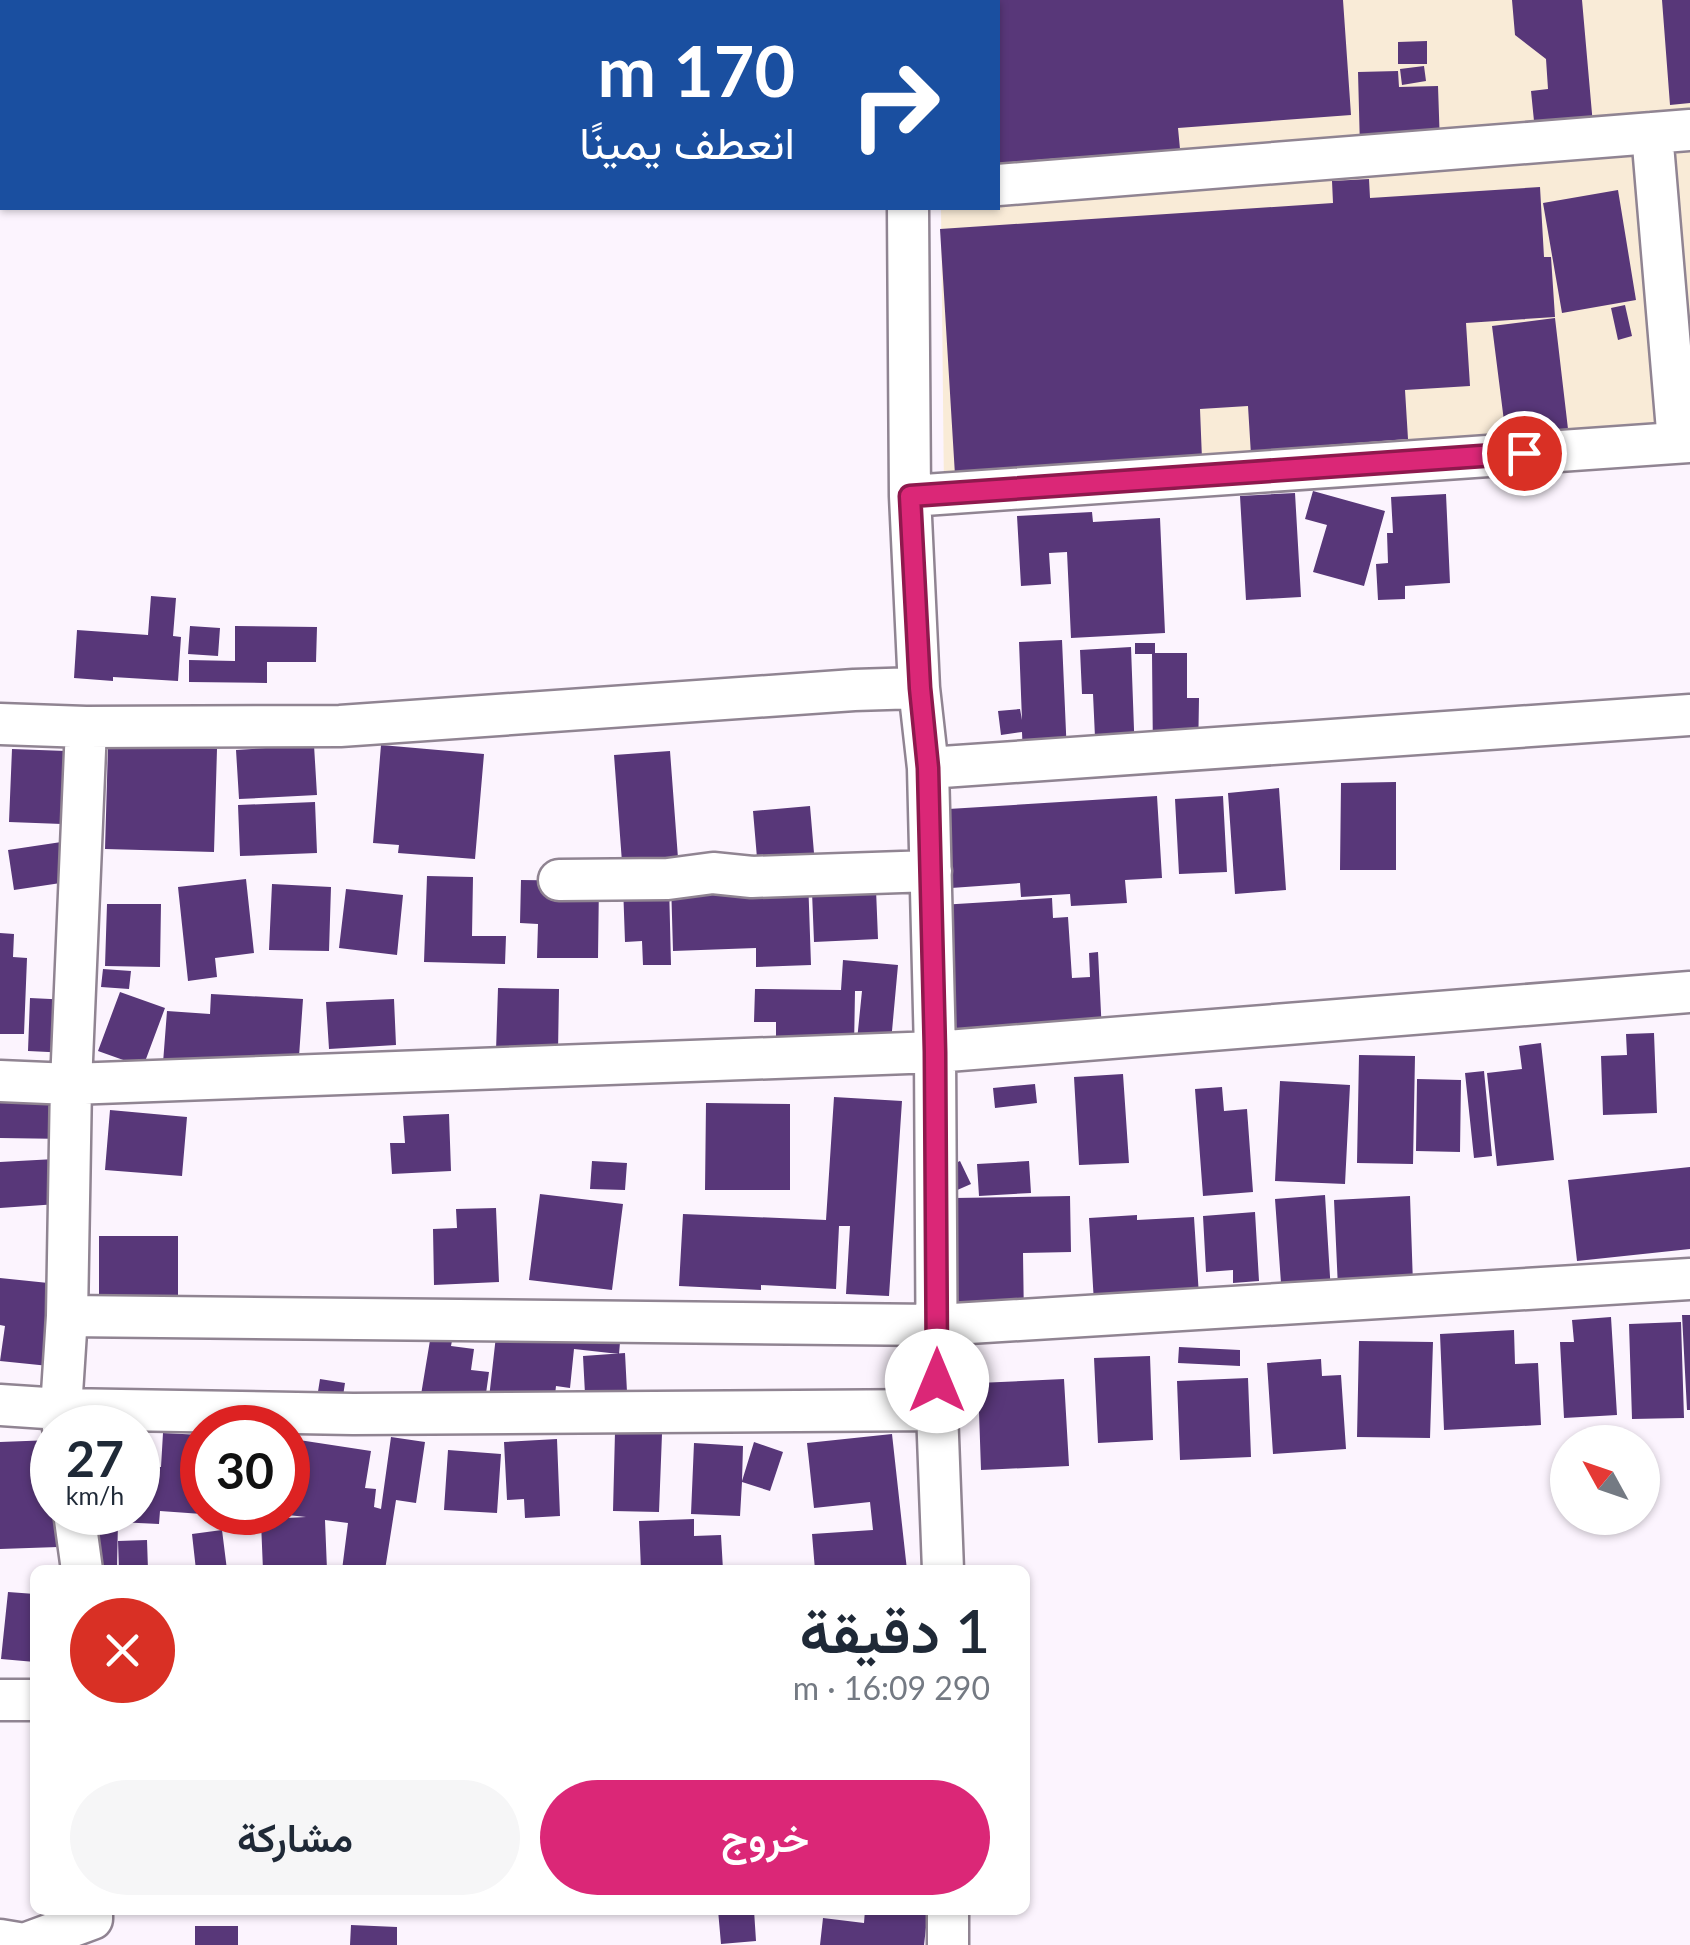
<!DOCTYPE html>
<html lang="ar">
<meta charset="utf-8">
<style>
body{margin:0;font-family:Lato,Vazirmatn,sans-serif;background:#f6f6f7;color:#1f2937;direction:rtl;height:100vh;display:flex;flex-direction:column;font-size:38px;white-space:nowrap}
*{box-sizing:border-box;margin:0}
p{font-size:32px;color:#747a83}
.icon{flex:none;width:55px;height:55px;fill:none;stroke:currentColor;stroke-width:2;stroke-linecap:round;stroke-linejoin:round}
.map{position:relative;flex:1;overflow:hidden;direction:ltr}
.panel{position:absolute;left:30px;top:1565px;width:1000px;height:350px;display:flex;flex-direction:column;background:#fff;border-radius:15px;box-shadow:0 2px 8px #0004;direction:rtl}
.panel>*{flex:none}
.top-card{position:absolute;left:0px;top:0px;width:1000px;height:210px;box-shadow:0 2px 8px #0004;direction:rtl;background:#1a4fa0;color:#fff;overflow:hidden}
.needle{width:65px;rotate:310deg}
.fabs{position:absolute;left:1550px;top:1425px;display:grid;gap:20px}
.fabs a{display:grid;place-items:center;width:110px;height:110px;border-radius:50%;background:#fff;box-shadow:0 2px 8px #0004;font-size:50px}
.speed{position:absolute;left:30px;top:1405px;display:flex;gap:20px;font-size:50px;font-weight:700;text-align:center}
.speed>*{display:grid;place-content:center;width:130px;height:130px;border-radius:50%;background:#fff;box-shadow:0 2px 8px #0004;line-height:1}
.speed small{font-size:25px;font-weight:400}
.speed .limit{border:15px solid #d22;background:#fff;color:#111}
.pin{position:absolute;display:grid;place-items:center;width:85px;height:85px;color:#fff;margin:-42px;border:5px solid #fff;border-radius:50%;box-shadow:0 2px 10px #0007}
.me{position:absolute;width:110px;margin:-55px;rotate:0deg;stroke-linejoin:round;filter:drop-shadow(0 0 8px #0008)}
.turn{display:flex;align-items:center;gap:35px;height:210px;padding:0 40px;font-size:45px}
.turn .icon{width:130px;height:130px;stroke-width:2.5}
.turn b{display:block;font-size:70px;line-height:85px}
.round{display:grid;place-items:center;flex:none;width:105px;height:105px;border-radius:52px;background:#f6f6f7}
.headline{display:flex;align-items:center;justify-content:space-between;height:170px;padding:0 40px}
h1{font-size:60px;font-weight:600;line-height:75px}
.primary-button{display:flex;gap:20px;margin-top:auto;padding:20px 40px}
.primary-button a{flex:1;height:115px;border-radius:60px;background:#db2777;color:#fff;font-size:40px;font-weight:600;line-height:115px;text-align:center}
.primary-button a+a{background:#f6f6f7;color:#1f2937}
.map>svg:first-child{display:block}
</style>
<div class="map">
<svg width="1690" height="1945" viewBox="0 0 1690 1945">
<rect width="100%" height="100%" fill="#fcf4fe"/>
<path fill="#f9ebd7" d="M939,0H1690V442L944,493L941,208H998V2H939Z"/>
<path fill="#583779" d="M998,0H1343L1351,115L1178,128L1180,149L998,163Z
M1512,0H1582L1593,125L1535,131L1531,91L1548,89L1546,59L1515,35Z
M1662,0H1690V103L1670,105Z
M1427,41V64H1398V42Z
M1424,66L1426,81L1402,85L1400,69Z
M1398,71L1399,87L1438,86L1440,145L1360,148L1358,72Z
M1369,179L1370,198L1540,187L1544,257H1551L1555,317L1466,323L1470,386L1405,390L1408,439L1289,448V453L1251,455L1248,406L1200,409L1202,459L955,475L940,229L1333,203L1332,181Z
M1618,190L1636,300L1562,313L1543,203Z
M1625,305L1632,336L1618,340L1611,308Z
M1555,318L1568,429L1506,437L1492,326Z
M1313,491L1385,511L1364,586L1313,572L1327,525L1305,519Z
M1295,493L1301,597L1246,600L1240,496Z
M1446,494L1450,583L1405,586V599L1378,600L1376,564L1388,563L1387,533H1393L1391,497Z
M1092,512L1093,522L1160,518L1165,633L1071,638L1067,552L1049,553L1051,584L1021,586L1017,516Z
M151,596L176,598L173,636L181,637L178,681L113,677V681L74,678L77,630L148,635Z
M190,626L220,628L218,656L188,654Z
M235,626L317,627L316,662H267V683L189,682V660L235,661Z
M1062,640L1067,755L1023,757L1022,732L1001,735L998,711L1020,709L1022,720L1019,642Z
M1135,643H1155V653H1187V698H1199L1198,759H1153L1152,654H1135Z
M1131,647L1135,757L1096,759L1093,694H1082L1080,650Z
M314,745L317,795L239,799L236,750Z
M381,745L484,754L475,859L398,853L399,845L373,843Z
M108,746L217,749L214,852L105,849Z
M12,749L66,751L62,824L9,822Z
M670,751L678,858L622,862L614,755Z
M1396,782V870H1340L1341,783Z
M1279,788L1286,890L1235,894L1228,793Z
M1157,796L1162,878L1125,880L1127,903L1071,906L1070,894L1021,897L1020,883L937,889L932,810Z
M1223,796L1227,872L1179,874L1175,799Z
M315,802L317,853L240,856L238,805Z
M810,806L814,853L757,858L753,811Z
M68,841L74,881L14,890L8,850Z
M875,864L878,939L814,942L811,867Z
M427,876L473,877L472,936H506L505,964L424,962Z
M808,877L811,965L756,967V948L673,951L671,882Z
M246,879L254,953L215,958L217,977L188,981L178,887Z
M521,880L599,881L598,958H537L538,924L520,923Z
M272,884L331,887L329,951L269,950Z
M669,884L671,965H643L642,941L625,942L623,885Z
M346,889L403,895L397,955L339,948Z
M1052,898L1053,918L1068,917L1072,978L1090,977L1089,953L1098,952L1102,1033L946,1041L940,905Z
M107,904H161L160,967L105,966Z
M0,933L14,934L13,957L27,958L24,1034H0Z
M843,960L898,965L889,1064L855,1060L862,991H855L854,1049L776,1047V1022H754L755,989L841,990Z
M103,969L131,971L129,989L101,987Z
M498,988L559,989L558,1053L496,1051Z
M120,992L165,1008L143,1067L98,1051Z
M211,994L303,999L298,1071L163,1063L167,1011L210,1014Z
M30,998L71,1000L69,1053L28,1051Z
M394,999L396,1045L329,1049L326,1002Z
M1654,1033L1657,1113L1603,1115L1601,1056L1627,1055L1626,1034Z
M1541,1043L1554,1160L1497,1166L1487,1073L1522,1069L1519,1046Z
M1359,1055L1415,1056L1413,1164L1357,1163Z
M1484,1071L1492,1156L1474,1158L1465,1073Z
M1123,1074L1129,1163L1079,1165L1074,1077Z
M1417,1079L1461,1080L1460,1152L1416,1151Z
M1280,1081L1350,1085L1345,1184L1275,1181Z
M0,1083L68,1085L67,1139L0,1138Z
M1035,1084L1037,1103L995,1108L993,1088Z
M1222,1087L1224,1111L1247,1109L1253,1192L1203,1196L1195,1089Z
M834,1097L902,1101L889,1296L846,1294L850,1226H839L836,1289L761,1285V1290L679,1286L683,1214L826,1220Z
M706,1103L790,1104V1190H705Z
M110,1110L187,1117L182,1176L105,1170Z
M449,1114L451,1171L392,1174L390,1143H405L403,1116Z
M55,1159L58,1204L0,1208V1162Z
M592,1161L627,1163L625,1190L590,1189Z
M960,1161L971,1184L955,1191L945,1168Z
M1029,1161L1031,1193L979,1196L977,1164Z
M1690,1167V1249L1577,1261L1568,1180Z
M540,1194L623,1204L612,1290L529,1280Z
M1325,1195L1331,1293L1282,1297L1275,1199Z
M1070,1196L1071,1252L1023,1253L1024,1322L956,1323L954,1198Z
M1410,1196L1413,1284L1338,1288L1334,1200Z
M496,1208L499,1282L434,1285L433,1229L457,1228L456,1209Z
M1255,1212L1259,1281L1233,1283V1270L1206,1272L1203,1216Z
M1137,1215V1220L1194,1217L1199,1296L1094,1303L1089,1218Z
M99,1236H178V1295H99Z
M0,1278L58,1284L49,1366L0,1361L5,1326L0,1325Z
M1682,1315H1690V1410H1687Z
M434,1316L456,1320L451,1346L474,1349L471,1370L489,1372L482,1422L418,1413Z
M1611,1317L1617,1415L1564,1418L1560,1342H1574L1572,1320Z
M498,1318L621,1331L619,1354L574,1349L570,1388L556,1386L552,1423L487,1416Z
M1681,1322L1684,1418L1632,1419L1629,1324Z
M1514,1330L1515,1364L1538,1363L1541,1425L1444,1430L1440,1334Z
M1359,1341L1433,1342L1430,1438L1357,1437Z
M1179,1347L1240,1350V1366L1178,1363Z
M625,1353L627,1392L585,1394L583,1356Z
M1150,1356L1153,1440L1098,1443L1094,1358Z
M1321,1359L1322,1376L1341,1375L1346,1449L1273,1454L1267,1363Z
M1248,1378L1251,1457L1180,1460L1177,1381Z
M320,1379L345,1383L338,1429L316,1404Z
M1064,1379L1069,1466L981,1470L978,1383Z
M615,1432L662,1434L659,1512L613,1511Z
M138,1433H143V1466L161,1467L163,1433L202,1435V1514L160,1511L159,1524L118,1522L117,1567H91L92,1512H138Z
M892,1434L907,1570H815L812,1534L873,1530L870,1502L814,1508L807,1443Z
M391,1437L425,1442L416,1503L396,1500L385,1570H342L348,1523L325,1520L327,1570H263L261,1522L225,1520V1512H268V1519L306,1517L288,1515L290,1486H293L299,1440L371,1451L365,1488L376,1489L374,1507L381,1509Z
M557,1439L560,1516L525,1518L524,1499L507,1500L504,1442Z
M52,1440V1512H57L58,1547L0,1549V1442Z
M754,1442L783,1452L770,1491L742,1482L740,1516L691,1514L694,1443L743,1446L742,1481Z
M448,1450L501,1454L497,1513L444,1510Z
M694,1519V1536L721,1535L723,1570H641L639,1521Z
M222,1530L227,1570H196L192,1534Z
M147,1540L148,1570H119L118,1541Z
M8,1592L35,1594V1662L1,1659Z
M718,1910H754L756,1941L721,1944Z
M865,1910H928L924,1945H820L823,1918L864,1923Z
M351,1925L397,1927V1945H350Z
M195,1926H238V1945H195Z"/>
<g fill="none" stroke-linecap="round" stroke-linejoin="round">
<defs>
<path id="minor" d="M909,2V0
M1652,133L1678,442
M998,185L1690,130
M908,208L910,496L919,688L928,768L935,1052L937,1410L943,1570
M910,496L1690,442
M0,724L86,727L340,726L854,690L919,688
M928,768L1690,715
M559,880L668,879L713,873L752,877L931,871
M0,1081L71,1084L935,1052L1690,992
M67,1316L937,1325L1690,1279
M0,1405L61,1409L353,1414L937,1410
M63,1428L61,1409L67,1316L71,1084L86,727
M74,1512L82,1570
M0,1700H35
M948,1910V1945
M0,1940L24,1944L92,1919V1910"/>
</defs>
<use href="#minor" stroke="#908492" stroke-width="45"/>
<use href="#minor" stroke="#fff" stroke-width="40"/>
</g>
<g fill="none" stroke-linecap="round" stroke-linejoin="round">
<defs>
<path id="route" d="M937,1381L935,1052L928,768L920,688L910,496L1524,453"/>
</defs>
<use href="#route" stroke="#8e194d" stroke-width="25"/>
<use href="#route" stroke="#db2777" stroke-width="18"/>
</g>
</svg>
<div class="fabs">
<a><svg class="needle" viewBox="-14 -14 28 28"><path d="M0-13l5 13h-10z" fill="#e53935"/><path d="M0 13l5-13h-10z" fill="#747a83"/></svg></a>
</div>
<div class="speed"><div>27<small>km/h</small></div><div class="limit">30</div></div>
<div class="pin" style="left:1524px;top:453px;background:#d93025"><svg class="icon" aria-label="arrive" viewBox="0 0 24 24"><path d="M6 21V4h12l-3 4 3 4H6"/></svg></div>
<svg class="me" style="left:937px;top:1381px" viewBox="-20 -20 40 40"><circle r="19" fill="#fff"/><path d="M0-13L10 11 0 6-10 11z" fill="#db2777"/></svg>
<div class="top-card">
<div class="turn"><svg class="icon" aria-label="right" viewBox="0 0 24 24"><path d="M7 20v-9h11M14 6l5 5-5 5"/></svg><div><b>170 m</b>انعطف يمينًا</div></div>
</div>
<section class="panel">
<div class="headline"><div><h1>1 دقيقة</h1><p>290 m · 16:09</p></div><a class="round" style="background:#d93025;color:#fff"><svg class="icon" aria-label="close" viewBox="0 0 24 24"><path d="M6 6l12 12M18 6L6 18"/></svg></a></div>
<div class="primary-button"><a>خروج</a><a>مشاركة</a></div>
</section>
</div>
